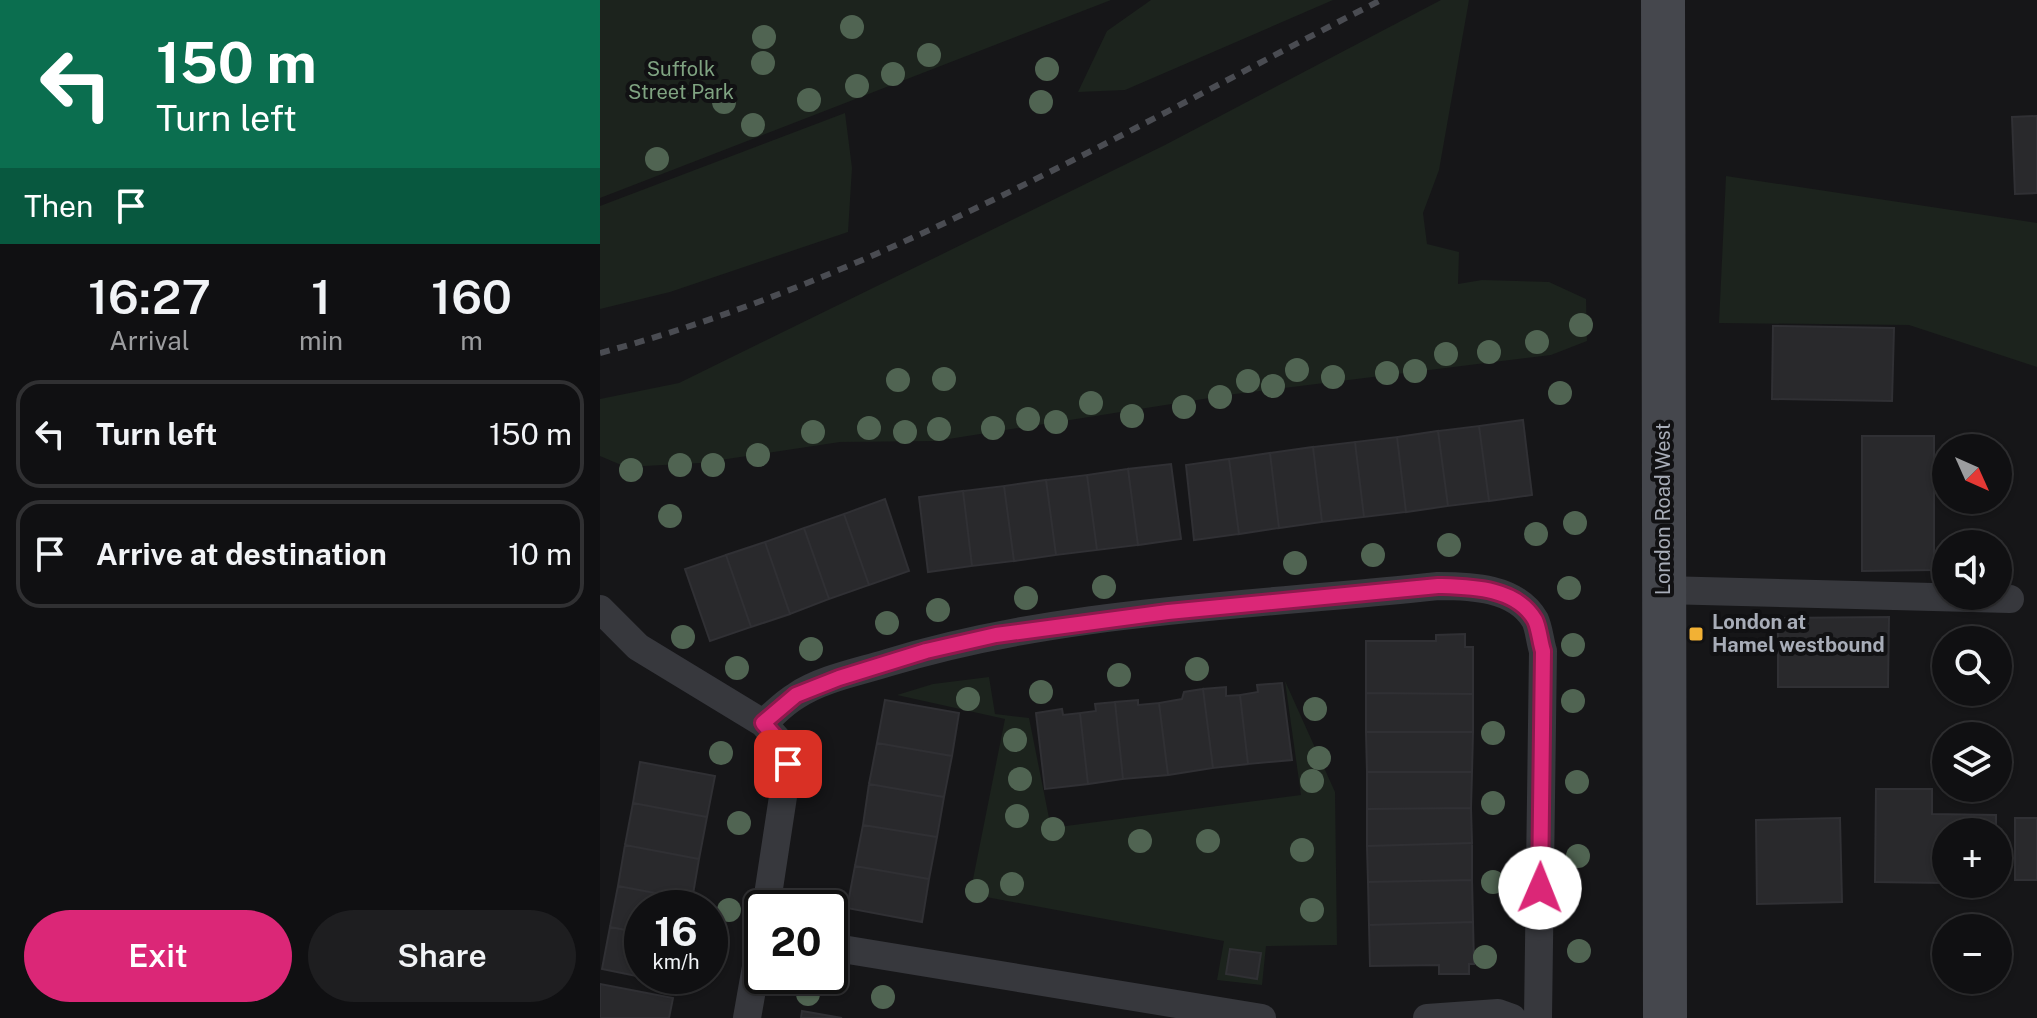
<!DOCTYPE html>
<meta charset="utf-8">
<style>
body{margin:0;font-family:"Public Sans",sans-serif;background:#1e1e20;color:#f1f3f6;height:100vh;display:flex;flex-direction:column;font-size:30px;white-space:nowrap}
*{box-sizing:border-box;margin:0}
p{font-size:26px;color:#9c9d9f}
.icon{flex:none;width:44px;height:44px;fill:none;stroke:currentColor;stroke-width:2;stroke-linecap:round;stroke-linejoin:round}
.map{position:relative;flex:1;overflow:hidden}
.sheet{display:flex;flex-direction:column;background:#101012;width:600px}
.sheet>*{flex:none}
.guide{background:#0b6e4f;color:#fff;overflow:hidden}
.needle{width:52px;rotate:135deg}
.fabs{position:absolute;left:1332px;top:434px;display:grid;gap:16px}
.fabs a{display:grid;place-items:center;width:80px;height:80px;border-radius:50%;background:#101012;box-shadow:0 2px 6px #0004,0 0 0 2px #303032;font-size:40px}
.speed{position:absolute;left:24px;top:890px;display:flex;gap:16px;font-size:40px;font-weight:700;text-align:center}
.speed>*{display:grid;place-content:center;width:104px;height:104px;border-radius:50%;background:#101012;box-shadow:0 2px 6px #0004,0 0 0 2px #303032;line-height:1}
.speed small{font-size:20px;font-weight:400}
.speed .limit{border:4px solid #111;border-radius:12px;background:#fff;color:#111}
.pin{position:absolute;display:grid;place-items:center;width:68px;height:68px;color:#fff;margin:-34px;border-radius:16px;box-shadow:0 4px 12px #0006}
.me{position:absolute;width:88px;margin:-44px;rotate:1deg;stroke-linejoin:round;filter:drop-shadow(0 0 6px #0008)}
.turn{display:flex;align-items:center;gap:28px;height:168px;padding:0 24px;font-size:36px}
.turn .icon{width:104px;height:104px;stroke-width:2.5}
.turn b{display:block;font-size:56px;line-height:68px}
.then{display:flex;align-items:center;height:76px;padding:0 24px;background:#0003;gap:16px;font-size:30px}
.eta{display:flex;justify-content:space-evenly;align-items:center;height:136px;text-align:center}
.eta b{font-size:48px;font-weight:600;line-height:56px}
.action{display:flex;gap:16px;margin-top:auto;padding:16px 24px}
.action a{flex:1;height:92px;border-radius:48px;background:#db2777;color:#fff;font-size:32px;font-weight:600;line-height:92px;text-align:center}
.action a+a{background:#1e1e20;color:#f1f3f6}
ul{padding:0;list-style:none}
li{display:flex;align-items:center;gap:24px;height:108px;margin:0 16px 12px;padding:0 8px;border:4px solid #303032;border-radius:24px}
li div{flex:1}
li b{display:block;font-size:30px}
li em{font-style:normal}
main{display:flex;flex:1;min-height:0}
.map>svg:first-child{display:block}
</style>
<main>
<section class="sheet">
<div class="guide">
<div class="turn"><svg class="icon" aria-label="left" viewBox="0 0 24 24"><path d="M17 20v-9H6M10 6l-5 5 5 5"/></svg><div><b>150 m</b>Turn left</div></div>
<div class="then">Then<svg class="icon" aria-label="arrive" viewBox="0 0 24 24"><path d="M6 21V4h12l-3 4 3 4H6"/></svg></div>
</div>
<div class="eta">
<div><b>16:27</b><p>Arrival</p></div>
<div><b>1</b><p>min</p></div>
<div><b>160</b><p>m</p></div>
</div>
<ul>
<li><svg class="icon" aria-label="left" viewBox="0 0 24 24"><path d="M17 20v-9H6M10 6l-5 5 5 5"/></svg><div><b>Turn left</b></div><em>150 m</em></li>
<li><svg class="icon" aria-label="arrive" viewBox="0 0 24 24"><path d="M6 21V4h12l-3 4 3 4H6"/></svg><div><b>Arrive at destination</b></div><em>10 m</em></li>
</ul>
<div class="action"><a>Exit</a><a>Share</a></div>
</section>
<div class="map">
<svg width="1437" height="1018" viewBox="0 0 1437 1018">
<rect width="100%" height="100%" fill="#161618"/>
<path fill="#1c231d" d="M0,0H511L0,198Z
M551,0H733L525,90L478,92L507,31Z
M841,0H869L839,170L823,213L827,244L859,252L858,284L882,280L949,282L986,299L987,341L951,355L635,394L336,441L240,442L100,463L26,467L0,456V399L79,383L565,145Z
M245,113L252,168L248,232L70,292L0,309V206Z
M1126,176L1437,223V367L1309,325L1119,323Z
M389,677L395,714L429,718L451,828L701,795L685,681L735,792L737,945L666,946L662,985L617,980L624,941L370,894L405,719L297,695L333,684Z"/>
<path fill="#29292c" stroke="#303034" stroke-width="2" d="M1437,116V193L1415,194L1412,117Z
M1173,326L1294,328L1292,401L1172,399Z
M923,420L932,495L889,501L879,426Z
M879,426L889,501L848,506L838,431Z
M838,431L848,506L806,512L797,437Z
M1262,436H1334V570L1262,571Z
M797,437L806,512L764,517L755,442Z
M755,442L764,517L722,522L713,447Z
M713,447L722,522L679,528L670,453Z
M670,453L679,528L639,534L629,459Z
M629,459L639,534L594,540L586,465Z
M571,464L581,539L538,545L528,469Z
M528,469L538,545L497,550L487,475Z
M487,475L497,550L456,555L446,480Z
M446,480L456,555L414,561L404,486Z
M404,486L414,561L372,566L363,491Z
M363,491L372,566L328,572L319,497Z
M285,499L309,571L269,585L244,514Z
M244,514L269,585L229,599L204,528Z
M204,528L229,599L190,614L165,542Z
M165,542L190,614L151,627L126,555Z
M126,555L151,627L110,641L85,569Z
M1289,617L1288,687H1178V618Z
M865,634V647H873V694L766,693V641H836V635Z
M682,683L692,760L648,764L640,695L658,692L657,685Z
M626,687V696L640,695L648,764L613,768L603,689Z
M603,689L613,768L568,775L559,703L582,699L584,692Z
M766,693L873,694V732H766Z
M285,700L359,713L352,756L277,743Z
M538,700V705L559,703L568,775L523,779L515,702Z
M515,702L523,779L488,784L480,713L496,711L495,704Z
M462,709L463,715L480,713L488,784L445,789L436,713Z
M766,732H873L872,772H767Z
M277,743L352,756L344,797L269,784Z
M40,762L115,776L107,817L33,803Z
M767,772H872L871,808L767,809Z
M269,784L344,797L337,837L263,825Z
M1276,789H1332V814L1396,815V832H1346V883L1275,882Z
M33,803L107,817L99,859L25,845Z
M871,808L872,843L767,846V809Z
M1240,818L1242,902L1157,904L1156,820Z
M1415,818H1437V880H1415Z
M263,825L337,837L329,879L255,866Z
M872,843V880L768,882L767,846Z
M25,845L99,859L92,900L18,886Z
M255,866L329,879L322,922L247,908Z
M872,880L873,922L769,925L768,882Z
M18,886L92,900L91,908H42V933L10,927Z
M873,922L874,964H869V974H839V965L770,966L769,925Z
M10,927L42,933V976H78L76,984L2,969Z
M630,949L661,953L657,979L626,974Z
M0,984L73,998L69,1018H0Z
M202,1011L242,1018H201Z"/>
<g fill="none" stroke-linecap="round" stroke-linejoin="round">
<path stroke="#37383d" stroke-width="28" d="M1063,590L1410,599
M0,609L38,647L163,723L178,740L188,764L166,908
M163,723C174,714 184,703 196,696C221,679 258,672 287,663C463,609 655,606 838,586C870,586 916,587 935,620C939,628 940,642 943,651L938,1018
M230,947L662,1018
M147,1018L162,933
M827,1018L898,1013L912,1018"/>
<path stroke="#45474d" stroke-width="44" d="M1063,0L1065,1018"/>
<path stroke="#4a4c52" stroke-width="6" stroke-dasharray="10 8" stroke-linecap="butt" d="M0,353C273,280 530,128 781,0"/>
</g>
<g fill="#506452">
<circle cx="252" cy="27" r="12"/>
<circle cx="164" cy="37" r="12"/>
<circle cx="329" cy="55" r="12"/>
<circle cx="163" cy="63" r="12"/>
<circle cx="447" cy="69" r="12"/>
<circle cx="293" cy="74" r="12"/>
<circle cx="257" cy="86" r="12"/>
<circle cx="209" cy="100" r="12"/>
<circle cx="124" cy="102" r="12"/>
<circle cx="441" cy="102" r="12"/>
<circle cx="153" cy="125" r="12"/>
<circle cx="57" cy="159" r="12"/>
<circle cx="981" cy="325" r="12"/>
<circle cx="937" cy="342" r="12"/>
<circle cx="889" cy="352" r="12"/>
<circle cx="846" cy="354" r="12"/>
<circle cx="697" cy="370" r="12"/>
<circle cx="815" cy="371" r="12"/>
<circle cx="787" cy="373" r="12"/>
<circle cx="733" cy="377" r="12"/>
<circle cx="344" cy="379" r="12"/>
<circle cx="298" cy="380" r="12"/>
<circle cx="648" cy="381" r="12"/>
<circle cx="673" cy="386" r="12"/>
<circle cx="960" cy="393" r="12"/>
<circle cx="620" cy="397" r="12"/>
<circle cx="491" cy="403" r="12"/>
<circle cx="584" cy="407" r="12"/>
<circle cx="532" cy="416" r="12"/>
<circle cx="428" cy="419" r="12"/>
<circle cx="456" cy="422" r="12"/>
<circle cx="269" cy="428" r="12"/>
<circle cx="393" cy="428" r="12"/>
<circle cx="339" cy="429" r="12"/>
<circle cx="213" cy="432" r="12"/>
<circle cx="305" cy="432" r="12"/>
<circle cx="158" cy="455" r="12"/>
<circle cx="80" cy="465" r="12"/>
<circle cx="113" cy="465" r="12"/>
<circle cx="31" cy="470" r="12"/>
<circle cx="70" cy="516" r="12"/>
<circle cx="975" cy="523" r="12"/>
<circle cx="936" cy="534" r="12"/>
<circle cx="849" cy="545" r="12"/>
<circle cx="773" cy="555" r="12"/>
<circle cx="695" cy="563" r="12"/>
<circle cx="504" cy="587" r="12"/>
<circle cx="969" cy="588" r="12"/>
<circle cx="426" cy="598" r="12"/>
<circle cx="338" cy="610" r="12"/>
<circle cx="287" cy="623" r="12"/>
<circle cx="83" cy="637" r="12"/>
<circle cx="973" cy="645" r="12"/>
<circle cx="211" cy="649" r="12"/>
<circle cx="137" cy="668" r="12"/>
<circle cx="597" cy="669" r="12"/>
<circle cx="519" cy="675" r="12"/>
<circle cx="441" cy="692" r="12"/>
<circle cx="368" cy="699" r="12"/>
<circle cx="973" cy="701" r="12"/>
<circle cx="715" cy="709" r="12"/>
<circle cx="893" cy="733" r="12"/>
<circle cx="415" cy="740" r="12"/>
<circle cx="121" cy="753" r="12"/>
<circle cx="719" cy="758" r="12"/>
<circle cx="420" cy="779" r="12"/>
<circle cx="712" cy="781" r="12"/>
<circle cx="977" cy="782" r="12"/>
<circle cx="893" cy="803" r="12"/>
<circle cx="417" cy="816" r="12"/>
<circle cx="139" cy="823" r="12"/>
<circle cx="453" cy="829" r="12"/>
<circle cx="540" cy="841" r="12"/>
<circle cx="608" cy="841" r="12"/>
<circle cx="702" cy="850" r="12"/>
<circle cx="978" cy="856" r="12"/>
<circle cx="893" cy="882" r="12"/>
<circle cx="412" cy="884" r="12"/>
<circle cx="377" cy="891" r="12"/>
<circle cx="129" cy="910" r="12"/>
<circle cx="712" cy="910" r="12"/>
<circle cx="979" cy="951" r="12"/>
<circle cx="885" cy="957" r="12"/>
<circle cx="208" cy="994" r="12"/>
<circle cx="283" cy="997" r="12"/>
</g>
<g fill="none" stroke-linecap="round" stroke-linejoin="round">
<defs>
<path id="route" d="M188,764L178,740L163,723L196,695L239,678L326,651L396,635L568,612L838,586C870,587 916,587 935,620C939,628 940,642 943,651L940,888"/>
</defs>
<use href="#route" stroke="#8e194d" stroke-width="20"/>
<use href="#route" stroke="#db2777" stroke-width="14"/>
</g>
<rect fill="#f2b134" stroke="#111113" stroke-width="3" x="1088" y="626" width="16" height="16" rx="4"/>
<g text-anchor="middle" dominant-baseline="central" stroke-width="8" stroke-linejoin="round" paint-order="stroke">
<g font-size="20" fill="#7fa381" stroke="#111113">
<text x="81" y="69">Suffolk<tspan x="81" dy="23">Street Park</tspan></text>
</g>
<g font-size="20" fill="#a8adb8" stroke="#111113">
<text transform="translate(1063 509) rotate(-90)">London Road West</text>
</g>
<g font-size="20" font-weight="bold" fill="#a8adb8" stroke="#111113" text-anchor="start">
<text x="1112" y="622">London at<tspan x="1112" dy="23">Hamel westbound</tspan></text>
</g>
</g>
</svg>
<div class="fabs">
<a><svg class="needle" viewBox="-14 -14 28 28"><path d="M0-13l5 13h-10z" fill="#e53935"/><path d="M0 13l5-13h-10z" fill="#9c9d9f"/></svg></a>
<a><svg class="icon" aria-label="sound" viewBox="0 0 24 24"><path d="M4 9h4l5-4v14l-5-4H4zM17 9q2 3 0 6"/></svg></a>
<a><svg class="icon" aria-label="search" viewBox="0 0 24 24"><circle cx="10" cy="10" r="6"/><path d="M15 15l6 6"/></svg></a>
<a><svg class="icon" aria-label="layers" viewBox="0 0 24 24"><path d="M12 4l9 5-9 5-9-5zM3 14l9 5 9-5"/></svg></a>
<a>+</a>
<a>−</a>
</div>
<div class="speed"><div>16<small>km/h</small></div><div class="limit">20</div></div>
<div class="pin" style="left:188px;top:764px;background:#d93025"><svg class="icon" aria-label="arrive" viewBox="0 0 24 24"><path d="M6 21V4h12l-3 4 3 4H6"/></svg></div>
<svg class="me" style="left:940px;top:888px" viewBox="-20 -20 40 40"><circle r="19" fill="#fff"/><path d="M0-13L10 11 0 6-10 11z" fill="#db2777"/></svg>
</div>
</main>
